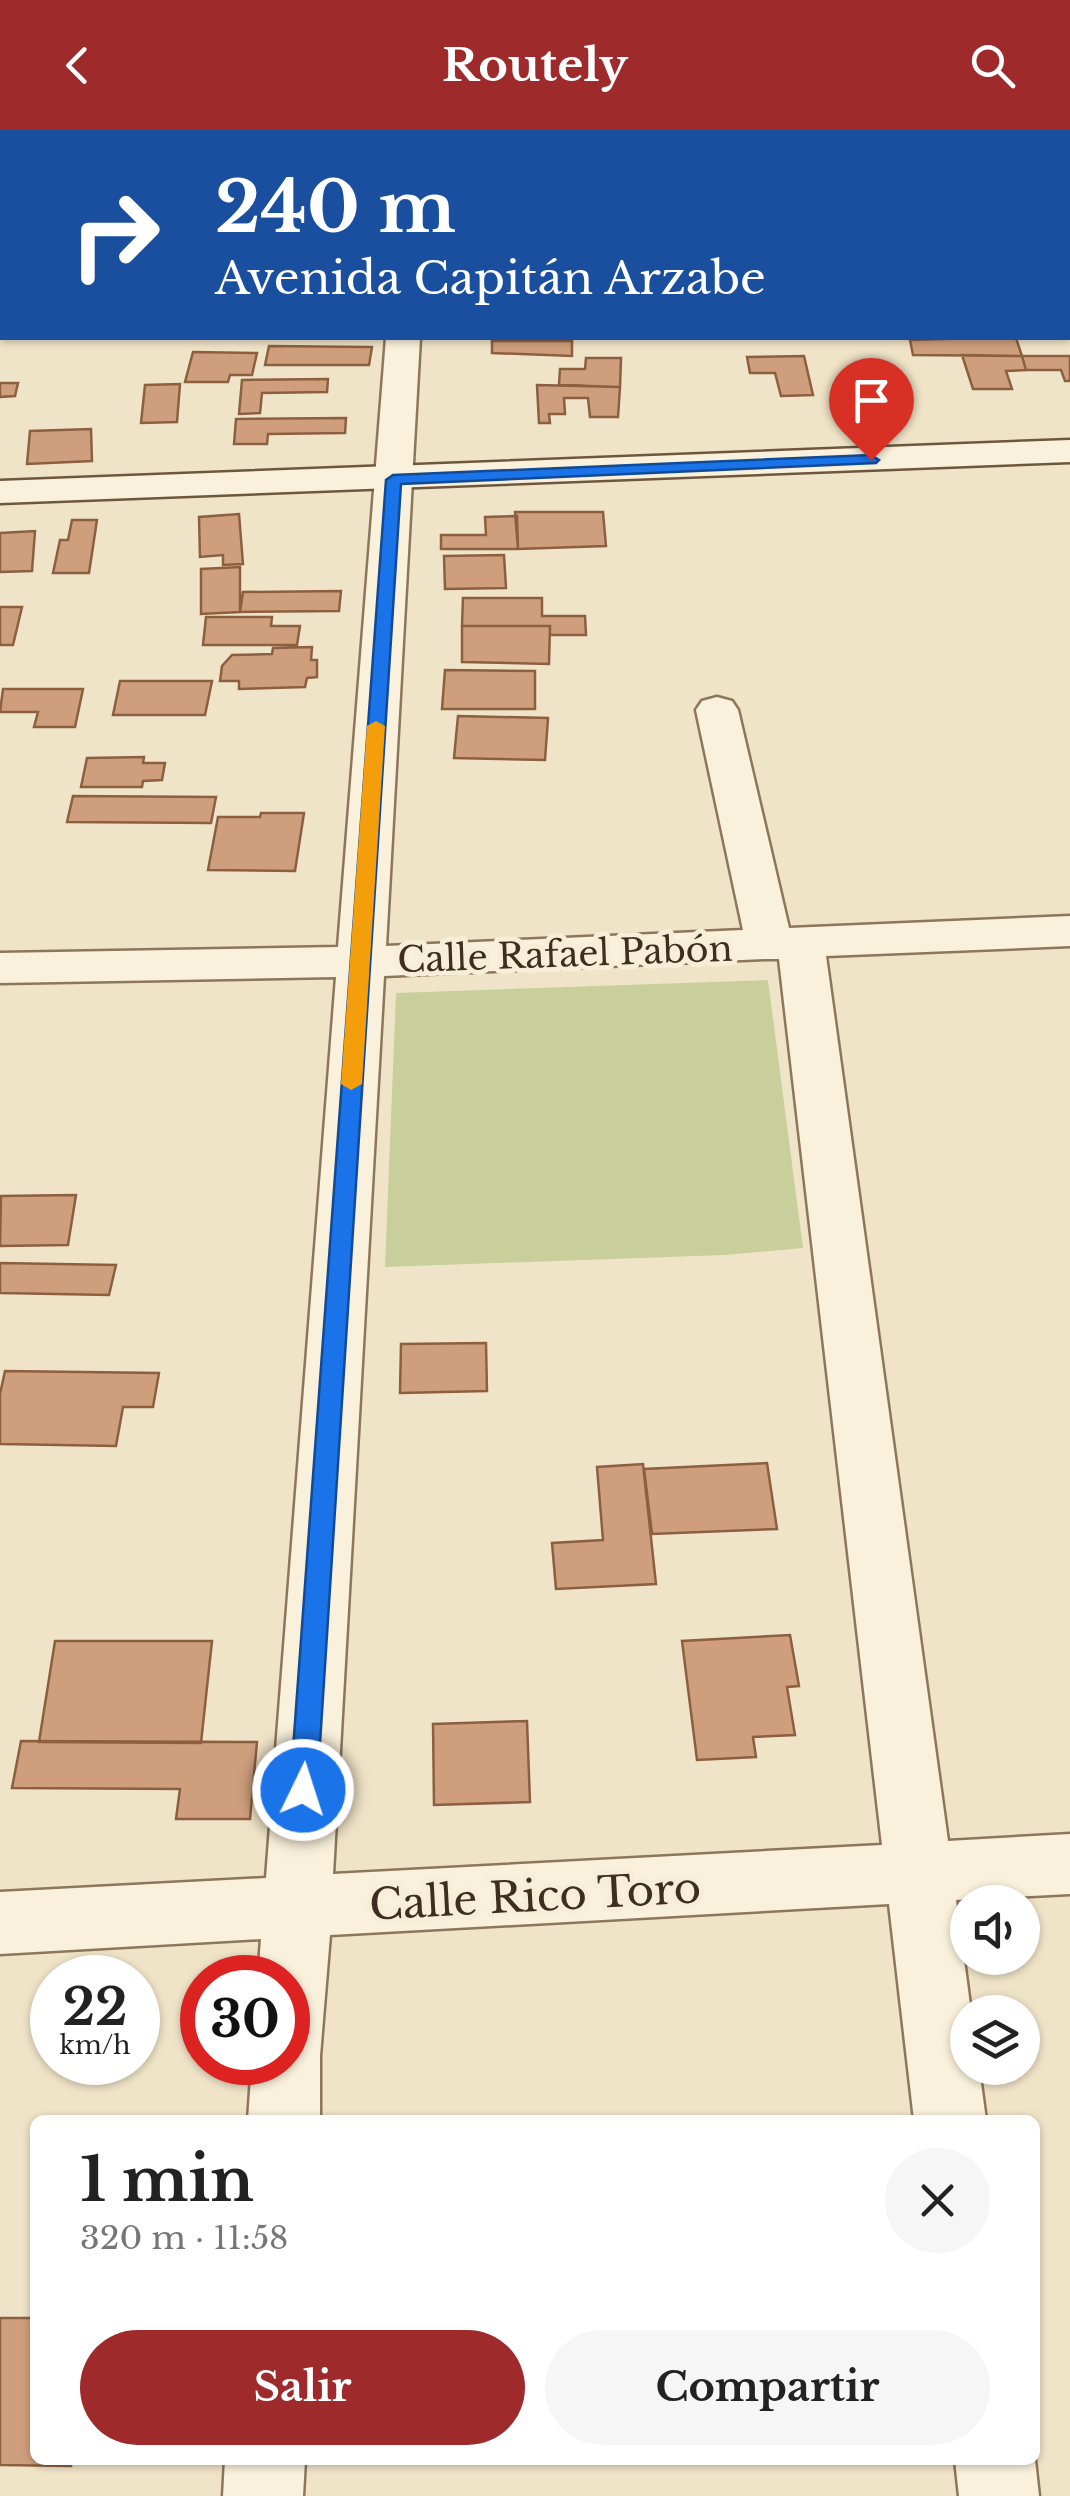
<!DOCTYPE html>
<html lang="es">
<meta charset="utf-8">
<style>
body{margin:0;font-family:"Libre Baskerville",serif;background:#f6f6f6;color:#222;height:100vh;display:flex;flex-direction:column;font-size:38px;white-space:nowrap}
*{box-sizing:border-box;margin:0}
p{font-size:32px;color:#767676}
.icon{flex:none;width:55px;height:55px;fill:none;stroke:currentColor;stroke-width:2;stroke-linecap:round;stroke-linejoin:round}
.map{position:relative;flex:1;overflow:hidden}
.drawer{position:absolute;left:30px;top:1985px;width:1010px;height:350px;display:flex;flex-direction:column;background:#fff;border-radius:15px;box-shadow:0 2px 8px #0004}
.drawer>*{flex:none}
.banner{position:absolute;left:0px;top:0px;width:1070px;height:210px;box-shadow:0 2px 8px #0004;background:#1a4fa0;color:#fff;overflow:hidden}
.buttons{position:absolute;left:950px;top:1755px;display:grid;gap:20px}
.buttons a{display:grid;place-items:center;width:90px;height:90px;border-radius:50%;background:#fff;box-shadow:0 2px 8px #0004;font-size:50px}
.speed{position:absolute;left:30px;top:1825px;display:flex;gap:20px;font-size:50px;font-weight:700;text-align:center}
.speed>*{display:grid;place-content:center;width:130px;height:130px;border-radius:50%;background:#fff;box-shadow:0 2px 8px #0004;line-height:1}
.speed small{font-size:25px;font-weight:400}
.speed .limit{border:15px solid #d22;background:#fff;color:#111}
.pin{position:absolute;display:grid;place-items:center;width:85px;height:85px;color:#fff;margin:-102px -42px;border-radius:50% 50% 50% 0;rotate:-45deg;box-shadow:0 0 10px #0007}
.pin .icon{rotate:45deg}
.me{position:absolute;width:110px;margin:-55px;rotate:4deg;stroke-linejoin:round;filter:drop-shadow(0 0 8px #0008)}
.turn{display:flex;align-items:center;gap:35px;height:210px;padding:0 50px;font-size:45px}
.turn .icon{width:130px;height:130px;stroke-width:2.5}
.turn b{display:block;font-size:70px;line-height:85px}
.round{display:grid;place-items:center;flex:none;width:105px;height:105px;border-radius:52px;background:#f6f6f6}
.summary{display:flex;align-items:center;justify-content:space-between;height:170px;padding:0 50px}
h1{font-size:60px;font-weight:700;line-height:75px}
.cta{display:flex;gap:20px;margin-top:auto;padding:20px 50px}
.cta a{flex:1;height:115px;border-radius:60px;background:#9e2a2b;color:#fff;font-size:40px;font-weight:700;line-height:115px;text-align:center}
.cta a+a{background:#f6f6f6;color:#222}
header{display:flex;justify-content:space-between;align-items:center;height:130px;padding:0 50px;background:#9e2a2b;color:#fff;font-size:45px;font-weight:700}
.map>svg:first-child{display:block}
</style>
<header><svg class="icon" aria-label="back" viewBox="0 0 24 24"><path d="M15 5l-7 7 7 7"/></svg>Routely<svg class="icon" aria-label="search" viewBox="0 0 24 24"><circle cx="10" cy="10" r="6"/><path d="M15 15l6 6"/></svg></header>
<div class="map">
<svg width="1070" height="2366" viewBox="0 0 1070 2366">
<rect width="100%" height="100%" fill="#f0e4c8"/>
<path fill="#c9cf9b" d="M768,850L803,1118L724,1125L385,1137L396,863Z"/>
<path fill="#cf9f7d" stroke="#8d5f41" stroke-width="2.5" d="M978,208H1016L1022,226L913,225L910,210Z
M492,211H572V226L492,223Z
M269,216L372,217L369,235H265Z
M193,222L257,223L252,245H230L228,252H185Z
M962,225L1022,226L1026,240L1006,241L1012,259H973Z
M804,226L813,265L781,266L775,243H750L747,227Z
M1022,226H1070V251H1065L1061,240H1026Z
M586,228H621L620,257L559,255L560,239H585Z
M328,249L327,262L262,263L260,283L239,284L242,250Z
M0,253H18L15,266L0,267Z
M180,254L177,292L141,293L145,255Z
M537,255L620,257L618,287H590L588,268H564L565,284H549L550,293H539Z
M346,288L345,303L268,304L267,314H234L236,289Z
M91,299L92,331L27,334L30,301Z
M515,382H603L606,416L518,419Z
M239,384L243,434L223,435V425L200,427L199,387Z
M517,386L518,419H441V405H486L485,387Z
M72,390H97L89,443H53L60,410H68Z
M35,401L32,441L0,442V403Z
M504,425L506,458L445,459L444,426Z
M240,437V482L201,484V439Z
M341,461L339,481L240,482L243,462Z
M463,468H542V486H585L586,505H550V496H462Z
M0,477H22L13,515H0Z
M206,487H272L271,496H300L297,515H203Z
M462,496H550L549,534L462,532Z
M312,517L311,530H317V547L307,548L305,557L239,559V551H220L222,536L232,525L272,524L273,518Z
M445,540L535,541V579H442Z
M120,551H212L205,585H113Z
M3,559H83L75,597H34L38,582H0Z
M458,586L548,588L545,630L454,628Z
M144,627L143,633H165L162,650L143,651L142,657H81L87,628Z
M73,666L216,667L211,693L67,692Z
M261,683H304L295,741L208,740L218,687H260Z
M76,1065L68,1115L0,1116L1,1066Z
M0,1133L116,1135L109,1165L0,1163Z
M486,1213L487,1261L400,1263L401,1214Z
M5,1241L159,1243L153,1277H123L116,1316L0,1314V1264Z
M767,1333L777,1399L652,1404L644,1339Z
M643,1334L656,1454L556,1459L552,1413L603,1410L597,1337Z
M790,1505L799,1556L787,1557L795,1605L753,1607L756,1627L697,1630L682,1511Z
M55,1511H212L201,1613L39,1612Z
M527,1591L530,1672L434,1675L433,1594Z
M21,1611L257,1612L250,1689H176L180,1659L12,1658Z
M0,2188H35V2330H71V2336L0,2335Z"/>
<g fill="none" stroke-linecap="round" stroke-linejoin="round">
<defs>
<path id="street" d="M204,0H335L203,2Z
M1068,61H1070V79H1068Z
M1068,156H1070V176H1068Z
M386,208H420L386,816L743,800L696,580L702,571L717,567L732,571L738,580L789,798L1070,786V816L826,826L948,1711L1070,1704V1764L956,1770L971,1882H968V1938H979L986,1990H914L889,1774L330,1805L320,1926V1990H248L252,1932H288V1848H258L261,1809L0,1824V1762L266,1748L336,847L0,853V823L338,817ZM764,829H779L882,1715L333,1744L384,846Z
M225,2330H305L303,2366H223Z
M955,2330H1035L1039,2366H959Z"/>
<path id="secondary" d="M1070,310V332L0,373V351Z"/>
</defs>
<use href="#street" stroke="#8d765c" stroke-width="5"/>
<use href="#secondary" stroke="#6f573f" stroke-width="5"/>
<use href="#street" fill="#faf1dc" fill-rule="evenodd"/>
<use href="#secondary" fill="#faf1dc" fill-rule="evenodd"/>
</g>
<path fill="#1a73e8" stroke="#114b97" stroke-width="2.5" d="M871,325L879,330L876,333L401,354L317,1660L313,1669L303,1672L294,1669L290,1660L386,350L393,345Z"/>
<path fill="#f59e0b" d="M376,591L385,596L362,954L351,960L341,954L367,596Z"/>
<g text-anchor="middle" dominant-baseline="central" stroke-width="10" stroke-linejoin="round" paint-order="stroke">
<g font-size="35" fill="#3d2e20" stroke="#f7eed8">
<text transform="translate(565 824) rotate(-2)">Calle Rafael Pabón</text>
</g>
<g font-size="42" fill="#3d2e20" stroke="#f7eed8">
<text transform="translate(535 1766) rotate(-3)">Calle Rico Toro</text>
</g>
</g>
</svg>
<div class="buttons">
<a><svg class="icon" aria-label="sound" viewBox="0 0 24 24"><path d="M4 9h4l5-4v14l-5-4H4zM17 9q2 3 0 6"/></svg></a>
<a><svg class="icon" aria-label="layers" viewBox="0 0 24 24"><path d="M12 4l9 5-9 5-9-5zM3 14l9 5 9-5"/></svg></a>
</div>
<div class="speed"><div>22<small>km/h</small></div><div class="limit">30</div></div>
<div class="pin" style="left:871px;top:330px;background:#d93025"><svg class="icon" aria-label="arrive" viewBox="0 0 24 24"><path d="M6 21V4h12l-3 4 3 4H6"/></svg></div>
<svg class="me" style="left:303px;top:1660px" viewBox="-20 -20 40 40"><circle r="17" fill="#1a73e8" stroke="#fff" stroke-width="3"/><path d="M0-11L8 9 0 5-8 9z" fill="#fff"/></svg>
<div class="banner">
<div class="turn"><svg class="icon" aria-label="right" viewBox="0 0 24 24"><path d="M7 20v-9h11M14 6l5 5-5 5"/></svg><div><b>240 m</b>Avenida Capitán Arzabe</div></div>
</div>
<section class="drawer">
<div class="summary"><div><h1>1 min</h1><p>320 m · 11:58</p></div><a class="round"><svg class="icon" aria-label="close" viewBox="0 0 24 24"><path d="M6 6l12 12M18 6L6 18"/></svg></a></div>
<div class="cta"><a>Salir</a><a>Compartir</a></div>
</section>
</div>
